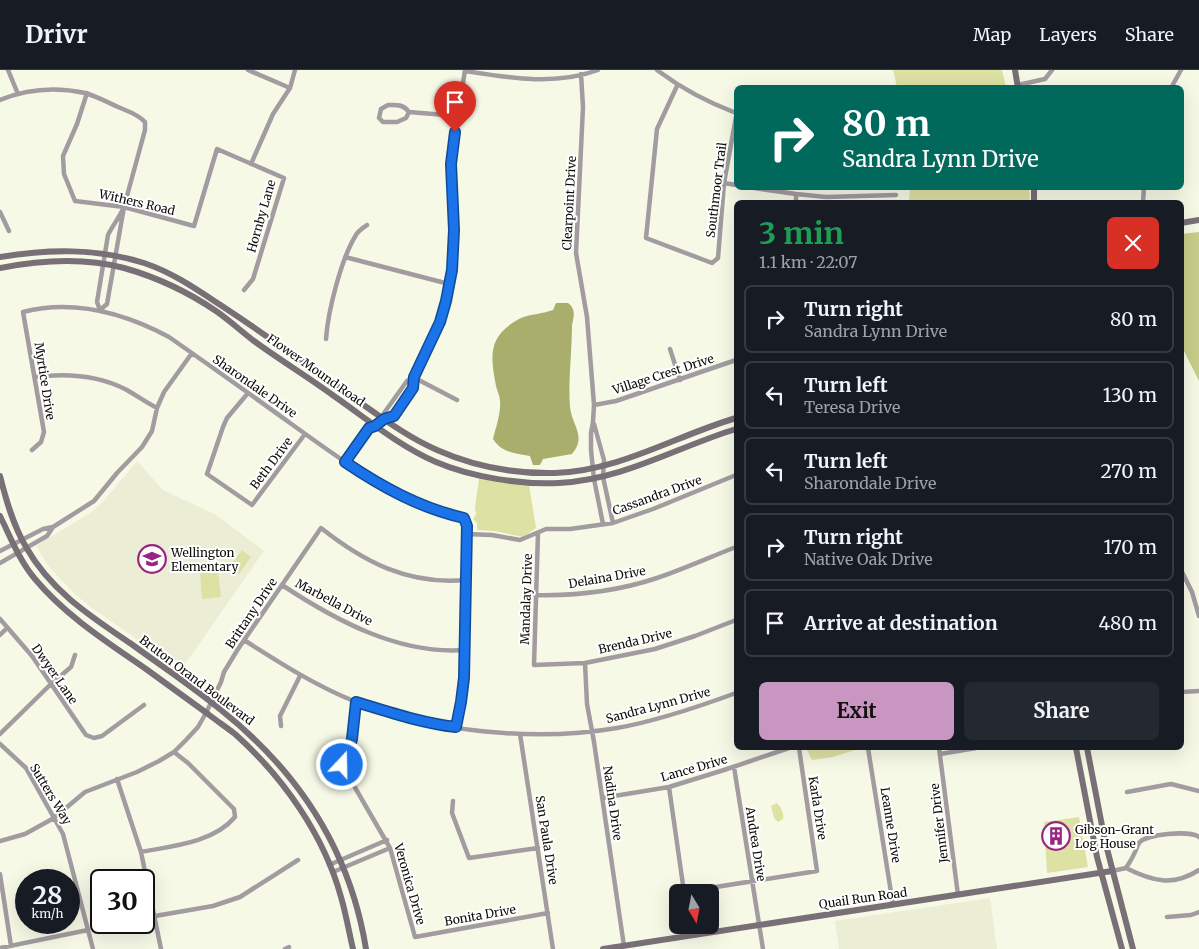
<!DOCTYPE html>
<meta charset="utf-8">
<style>
body{margin:0;font-family:Merriweather,serif;background:#242831;color:#f1f3f6;height:100vh;display:flex;flex-direction:column;font-size:19px;white-space:nowrap}
*{box-sizing:border-box;margin:0}
p{font-size:16px;color:#9ea1a6}
.icon{flex:none;width:28px;height:28px;fill:none;stroke:currentColor;stroke-width:2;stroke-linecap:round;stroke-linejoin:round}
.map{position:relative;flex:1;overflow:hidden}
.panel{position:absolute;left:734px;top:130px;width:450px;height:550px;display:flex;flex-direction:column;background:#171b24;border-radius:8px;box-shadow:0 5px 20px #0002}
.panel>*{flex:none}
.top-card{position:absolute;left:734px;top:15px;width:450px;height:105px;border-radius:8px;box-shadow:0 5px 20px #0002;background:#00695c;color:#fff;overflow:hidden}
.needle{width:32px;rotate:170deg}
.controls{position:absolute;left:669px;top:814px;display:grid;gap:10px}
.controls a{display:grid;place-items:center;width:50px;height:50px;border-radius:8px;background:#171b24;box-shadow:0 5px 20px #0002;font-size:25px}
.speed{position:absolute;left:15px;top:799px;display:flex;gap:10px;font-size:25px;font-weight:700;text-align:center}
.speed>*{display:grid;place-content:center;width:65px;height:65px;border-radius:50%;background:#171b24;box-shadow:0 5px 20px #0002;line-height:1}
.speed small{font-size:12px;font-weight:400}
.speed .limit{border:2px solid #111;border-radius:8px;background:#fff;color:#111}
.pin{position:absolute;display:grid;place-items:center;width:42px;height:42px;color:#fff;margin:-51px -21px;border-radius:50% 50% 50% 0;rotate:-45deg;box-shadow:0 0 5px #0007}
.pin .icon{rotate:45deg}
.me{position:absolute;width:55px;margin:-28px;rotate:21deg;stroke-linejoin:round;filter:drop-shadow(0 0 4px #0008)}
.turn{display:flex;align-items:center;gap:18px;height:105px;padding:0 25px;font-size:22px}
.turn .icon{width:65px;height:65px;stroke-width:2.5}
.turn b{display:block;font-size:35px;line-height:42px}
.round{display:grid;place-items:center;flex:none;width:52px;height:52px;border-radius:8px;background:#242831}
.head{display:flex;align-items:center;justify-content:space-between;height:85px;padding:0 25px}
h1{font-size:30px;font-weight:700;line-height:38px;color:#1e9e55}
.button{display:flex;gap:10px;margin-top:auto;padding:10px 25px}
.button a{flex:1;height:58px;border-radius:8px;background:#c996c2;color:#111;font-size:20px;font-weight:700;line-height:58px;text-align:center}
.button a+a{background:#242831;color:#f1f3f6}
ul{padding:0;list-style:none}
li{display:flex;align-items:center;gap:15px;height:68px;margin:0 10px 8px;padding:0 15px;border:2px solid #363941;border-radius:8px}
li div{flex:1}
li b{display:block;font-size:19px}
li em{font-style:normal}
header{display:flex;align-items:center;gap:30px;box-sizing:border-box;height:70px;padding:0 25px;background:#171b24;border-bottom:1px solid #363941}
header strong{font-size:24px}
nav{display:flex;gap:28px;margin-inline-start:auto;font-size:18px}
.map>svg:first-child{display:block}
</style>
<header>
<strong>Drivr</strong>
<nav><a>Map</a><a>Layers</a><a>Share</a></nav>
</header>
<div class="map">
<svg width="1199" height="879" viewBox="0 0 1199 879">
<rect width="100%" height="100%" fill="#f7f9e7"/>
<path fill="#ebeed4" d="M137,391L163,420L216,445L264,481L181,600L92,538L76,525L49,497L36,476L93,441L104,431Z
M990,828L997,879H839L835,851Z"/>
<path fill="#dde1a3" d="M893,0H1002L1006,17H897Z
M910,118H1029L1030,132H909Z
M479,409L529,415L536,458L523,467L494,461L477,460V453L473,449L476,444L475,437Z
M242,480L251,487L239,504L229,497Z
M218,501L221,527L202,529L200,503Z
M806,678H861L833,687L812,690Z
M777,733C781,738 784,742 783,749L778,752L774,748L771,736Z
M1079,747L1088,797L1047,803L1044,752Z"/>
<path fill="#c8cd8a" d="M1199,162V311L1181,275V164Z"/>
<path fill="#aaae6d" d="M556,233H568C576,239 574,246 572,255C572,281 568,313 570,337C572,356 587,366 572,384L543,389L540,395H533L530,386C515,383 502,383 493,369C496,357 501,343 500,331C500,326 497,321 496,316C490,285 488,266 519,249C529,244 542,244 553,240Z"/>
<g fill="none" stroke-linecap="round" stroke-linejoin="round">
<path stroke="#a29ba0" stroke-width="4.5" d="M8,0L18,24
M248,0L290,18
M657,0C682,19 707,32 736,43
M465,1C509,8 555,16 598,0
M581,4L583,37L576,183L587,247L594,335L593,352L591,363V380L594,409L603,454
M1018,15L1045,9L1052,0
M677,16L657,59L646,168L712,193L718,188L724,113L736,47
M1171,18L1181,0
M87,23L77,54L63,86L64,104L75,131L124,137L194,156L217,79L284,108L253,209L244,220
M0,30C27,19 57,17 85,23C96,26 107,32 118,37C127,41 138,44 145,52V60L124,137L107,234L100,240L97,232L108,165C113,155 119,148 124,137
M388,35C397,35 403,34 409,42L406,48L397,52H383L379,48L381,39Z
M409,42L457,46
M251,94L273,44L290,18L295,0
M724,113L736,115
M754,118L796,124L826,127L896,125
M796,132V124
M1143,132L1144,118
M0,142L9,161
M345,187L449,214
M326,269C328,241 341,189 356,165C358,161 363,158 367,155
M670,279L680,310
M35,307C67,303 98,305 127,320C137,326 147,333 157,338
M413,307L457,330
M248,323L227,348L223,357L207,404L252,435L305,364
M594,335L616,331L736,290
M384,349V343L407,311L413,307
M594,354L604,390L603,407L613,453
M32,380L41,372L44,362L23,242C74,229 124,243 169,267C212,297 254,327 297,358C350,396 399,433 464,449L467,456L464,608L461,633L456,657
M345,392L369,358L375,356L384,349L394,346L413,318V307L440,252L446,231L452,200L454,160L451,94L465,0
M538,463L534,595L585,593L655,579L695,566L736,550
M466,464L492,465L520,470L546,459H570L613,453L653,439L736,405
M0,481L43,459L53,457L94,431L117,403L142,377L152,361L157,338L164,322L192,283
M0,493L47,466L53,457
M1181,500L1192,522L1199,546
M282,515C335,550 399,585 465,580
M535,525C576,526 618,521 657,508C684,499 710,487 736,477
M0,549L32,586L86,665L94,668L102,666L144,635
M0,565L7,558
M244,570C280,593 316,616 356,632C434,662 535,672 617,658C657,651 698,637 736,623
M585,593L587,634L594,672L624,876
M1181,622L1199,621
M356,632L352,669L349,680L342,695L390,778L415,867L548,843
M281,656L280,646L300,606
M0,664L51,614L71,597L75,585
M520,664L553,879
M0,674L26,698L63,764L93,879
M868,678L893,835
M939,678L958,825
M940,684L976,678
M734,697L763,879
M117,709L141,782L161,879
M669,717L684,822L817,801L799,678
M1127,722L1171,714L1199,721
M602,728L669,717L724,700L789,678
M453,731L452,743L469,788L538,778
M0,771L25,764L54,748L85,722L137,702L159,691L174,682L186,670L198,657L206,643L221,612L224,602L238,579L321,458C364,492 408,515 465,510
M141,782C172,776 213,773 235,747L234,739L188,693L174,682
M329,795L387,770
M1126,798C1129,793 1132,789 1134,784C1136,781 1137,776 1139,773C1145,764 1190,760 1199,767
M1112,801L1126,798C1152,811 1173,817 1199,800
M333,802L390,778
M0,804L11,876
M155,846L213,836L240,827L298,790
M1167,847L1191,845L1199,842
M0,878L88,860
M285,879L289,877"/>
<path stroke="#796f76" stroke-width="6" d="M1015,0L1018,18
M1034,118V132
M1181,153L1199,150
M0,187C49,179 96,178 144,193C174,203 199,221 225,238C269,267 312,298 355,329C381,347 407,367 437,380C473,396 515,404 555,403C620,401 675,366 736,348
M0,198C41,190 83,187 124,198C156,207 188,222 216,241C229,250 241,261 254,271C280,290 308,307 334,326C367,349 399,376 436,392C471,407 521,415 559,413C623,410 677,377 736,359
M0,406C6,430 13,455 26,477C50,520 90,546 130,573C160,595 192,616 221,640C299,702 350,780 366,879
M0,446C11,468 19,490 35,509C66,546 107,572 146,599C167,614 187,629 208,644C217,651 226,657 235,664C283,707 324,765 341,827C346,844 349,862 353,879
M1076,678L1097,787L1122,879
M1087,678L1105,771L1133,879
M603,879L1112,801"/>
</g>
<g fill="none" stroke-linecap="round" stroke-linejoin="round">
<defs>
<path id="route" d="M342,695L349,680L352,669L356,632C389,642 421,653 456,657L461,632L464,608L467,456L464,448C420,438 382,417 345,392L369,358L375,356L384,349L394,346L413,318L414,307L440,252L446,231L452,200L454,160L451,94L455,62"/>
</defs>
<use href="#route" stroke="#114b97" stroke-width="12"/>
<use href="#route" stroke="#1a73e8" stroke-width="9"/>
</g>
<defs>
<symbol id="school-ring" viewBox="-11 -11 22 22"><circle r="9.5" fill="#fff" stroke="#982582" stroke-width="1.5"/><path d="M0-5L7-2L0 1L-7-2ZM-4 1L0 2.5L4 1V4Q0 6-4 4Z" fill="#982582"/></symbol>
<symbol id="building-ring" viewBox="-11 -11 22 22"><circle r="9.5" fill="#fff" stroke="#982582" stroke-width="1.5"/><path d="M-4-6H4V6H1V3H-1V6H-4ZM-2.5-4.3h1.7v1.8h-1.7ZM.8-4.3h1.7v1.8H.8ZM-2.5-1h1.7V.8h-1.7ZM.8-1h1.7V.8H.8Z" fill="#982582"/></symbol>
</defs>
<g fill-rule="evenodd">
<use href="#school-ring" x="136" y="473" width="32" height="32"/>
<use href="#building-ring" x="1040" y="750" width="32" height="32"/>
</g>
<g text-anchor="middle" dominant-baseline="central" stroke-width="4" stroke-linejoin="round" paint-order="stroke">
<g font-size="12" fill="#0b0c06" stroke="#fff">
<text transform="translate(716 120) rotate(-83)">Southmoor Trail</text>
<text transform="translate(137 132) rotate(13)">Withers Road</text>
<text transform="translate(569 133) rotate(-87)">Clearpoint Drive</text>
<text transform="translate(261 146) rotate(-74)">Hornby Lane</text>
<text transform="translate(316 300) rotate(35)">Flower Mound Road</text>
<text transform="translate(663 304) rotate(-18)">Village Crest Drive</text>
<text transform="translate(45 311) rotate(81)">Myrtice Drive</text>
<text transform="translate(255 316) rotate(35)">Sharondale Drive</text>
<text transform="translate(271 393) rotate(-53)">Beth Drive</text>
<text transform="translate(657 425) rotate(-20)">Cassandra Drive</text>
<text transform="translate(607 507) rotate(-10)">Delaina Drive</text>
<text transform="translate(526 529) rotate(-88)">Mandalay Drive</text>
<text transform="translate(334 532) rotate(28)">Marbella Drive</text>
<text transform="translate(251 543) rotate(-56)">Brittany Drive</text>
<text transform="translate(635 571) rotate(-13)">Brenda Drive</text>
<text transform="translate(55 604) rotate(55)">Dwyer Lane</text>
<text transform="translate(197 610) rotate(37)">Bruton Orand Boulevard</text>
<text transform="translate(658 635) rotate(-15)">Sandra Lynn Drive</text>
<text transform="translate(694 698) rotate(-16)">Lance Drive</text>
<text transform="translate(51 724) rotate(59)">Sutters Way</text>
<text transform="translate(613 733) rotate(82)">Nadina Drive</text>
<text transform="translate(818 738) rotate(81)">Karla Drive</text>
<text transform="translate(939 753) rotate(-97)">Jennifer Drive</text>
<text transform="translate(891 755) rotate(81)">Leanne Drive</text>
<text transform="translate(547 770) rotate(81)">San Paula Drive</text>
<text transform="translate(756 774) rotate(81)">Andrea Drive</text>
<text transform="translate(410 814) rotate(74)">Veronica Drive</text>
<text transform="translate(863 828) rotate(-8)">Quail Run Road</text>
<text transform="translate(480 845) rotate(-10)">Bonita Drive</text>
</g>
<g font-size="12" fill="#0b0c06" stroke="#fff" text-anchor="start">
<text x="171" y="482">Wellington<tspan x="171" dy="14">Elementary</tspan></text>
<text x="1075" y="759">Gibson-Grant<tspan x="1075" dy="14">Log House</tspan></text>
</g>
</g>
</svg>
<div class="controls">
<a><svg class="needle" viewBox="-14 -14 28 28"><path d="M0-13l5 13h-10z" fill="#e53935"/><path d="M0 13l5-13h-10z" fill="#9ea1a6"/></svg></a>
</div>
<div class="speed"><div>28<small>km/h</small></div><div class="limit">30</div></div>
<div class="pin" style="left:455px;top:62px;background:#d93025"><svg class="icon" aria-label="arrive" viewBox="0 0 24 24"><path d="M6 21V4h12l-3 4 3 4H6"/></svg></div>
<svg class="me" style="left:342px;top:695px" viewBox="-20 -20 40 40"><circle r="17" fill="#1a73e8" stroke="#fff" stroke-width="3"/><path d="M0-11L8 9 0 5-8 9z" fill="#fff"/></svg>
<div class="top-card">
<div class="turn"><svg class="icon" aria-label="right" viewBox="0 0 24 24"><path d="M7 20v-9h11M14 6l5 5-5 5"/></svg><div><b>80 m</b>Sandra Lynn Drive</div></div>
</div>
<section class="panel">
<div class="head"><div><h1>3 min</h1><p>1.1 km · 22:07</p></div><a class="round" style="background:#d93025;color:#fff"><svg class="icon" aria-label="close" viewBox="0 0 24 24"><path d="M6 6l12 12M18 6L6 18"/></svg></a></div>
<ul>
<li><svg class="icon" aria-label="right" viewBox="0 0 24 24"><path d="M7 20v-9h11M14 6l5 5-5 5"/></svg><div><b>Turn right</b><p>Sandra Lynn Drive</p></div><em>80 m</em></li>
<li><svg class="icon" aria-label="left" viewBox="0 0 24 24"><path d="M17 20v-9H6M10 6l-5 5 5 5"/></svg><div><b>Turn left</b><p>Teresa Drive</p></div><em>130 m</em></li>
<li><svg class="icon" aria-label="left" viewBox="0 0 24 24"><path d="M17 20v-9H6M10 6l-5 5 5 5"/></svg><div><b>Turn left</b><p>Sharondale Drive</p></div><em>270 m</em></li>
<li><svg class="icon" aria-label="right" viewBox="0 0 24 24"><path d="M7 20v-9h11M14 6l5 5-5 5"/></svg><div><b>Turn right</b><p>Native Oak Drive</p></div><em>170 m</em></li>
<li><svg class="icon" aria-label="arrive" viewBox="0 0 24 24"><path d="M6 21V4h12l-3 4 3 4H6"/></svg><div><b>Arrive at destination</b></div><em>480 m</em></li>
</ul>
<div class="button"><a>Exit</a><a>Share</a></div>
</section>
</div>
